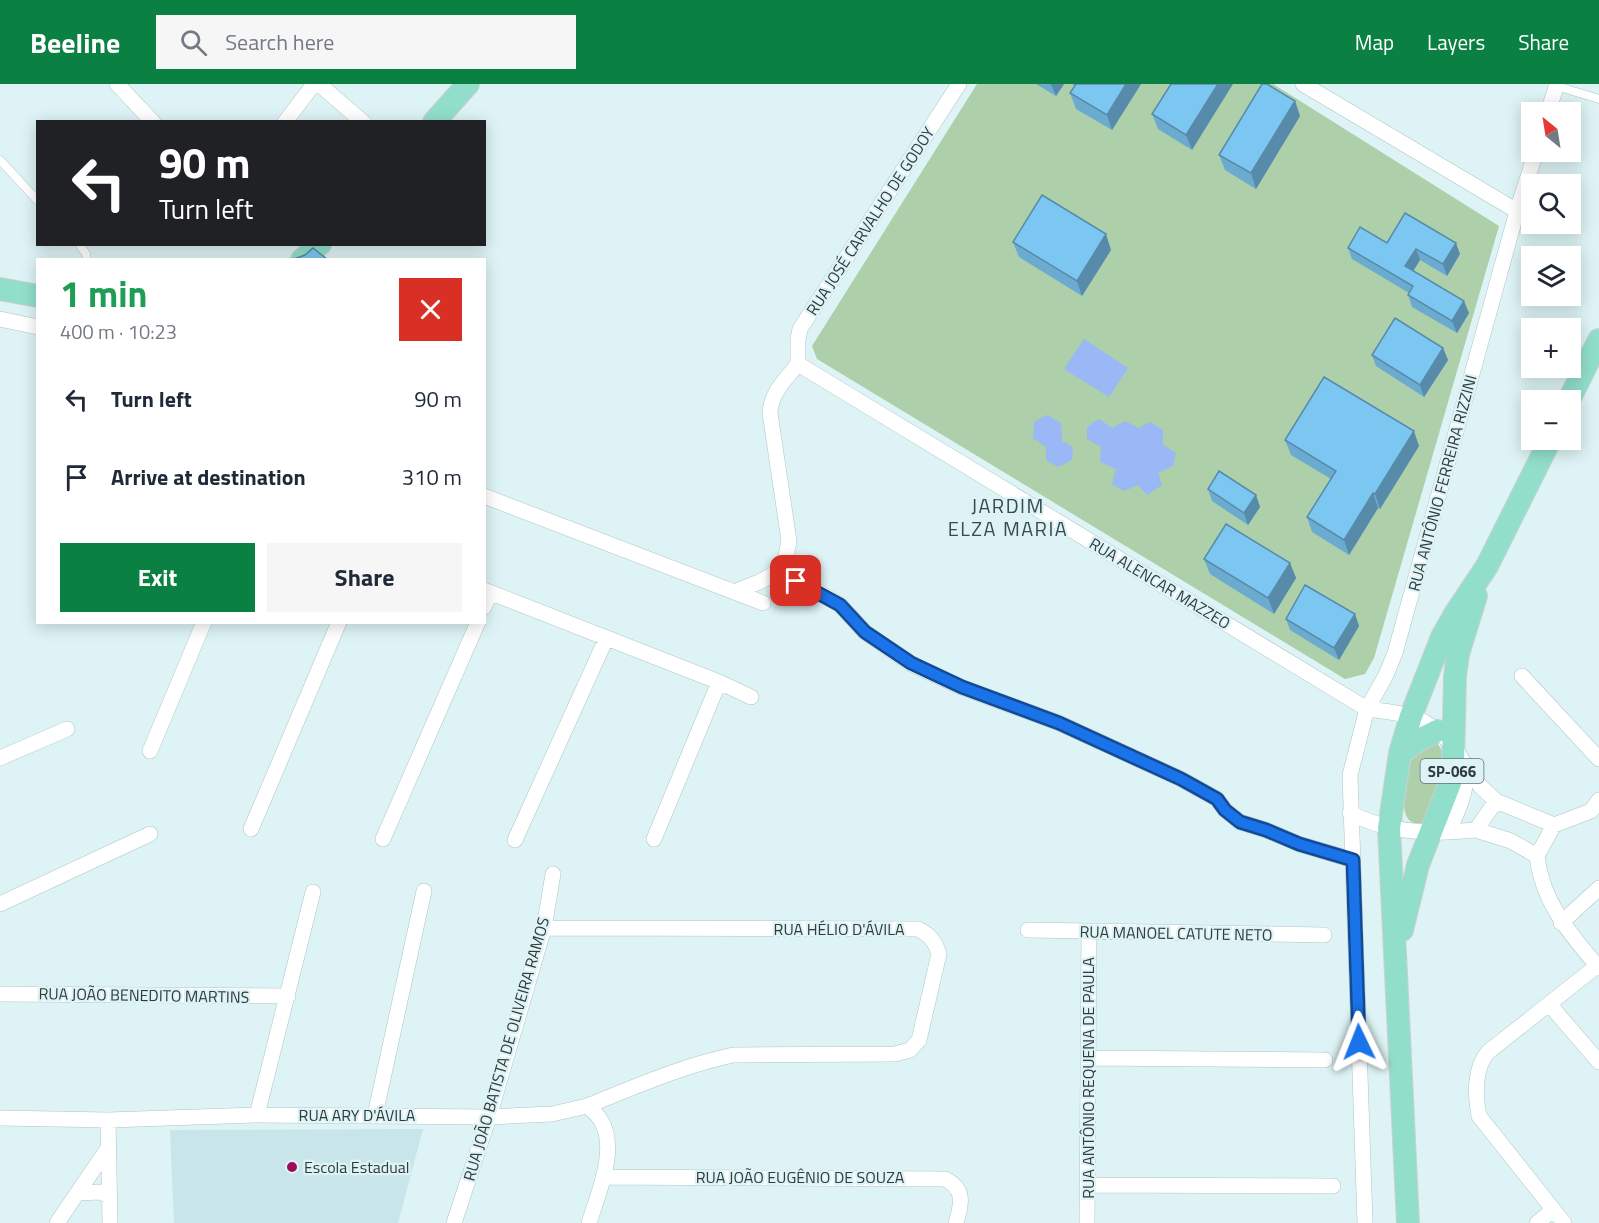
<!DOCTYPE html>
<meta charset="utf-8">
<style>
body{margin:0;font-family:"Titillium Web",sans-serif;background:#f6f6f7;color:#1f2937;height:100vh;display:flex;flex-direction:column;font-size:22px;white-space:nowrap}
*{box-sizing:border-box;margin:0}
p{font-size:20px;color:#747a83}
.icon{flex:none;width:33px;height:33px;fill:none;stroke:currentColor;stroke-width:2;stroke-linecap:round;stroke-linejoin:round}
.map{position:relative;flex:1;overflow:hidden}
.panel{position:absolute;left:36px;top:174px;width:450px;height:366px;display:flex;flex-direction:column;background:#fff;border-radius:0px;box-shadow:0 3px 15px #0003}
.panel>*{flex:none}
.top-card{position:absolute;left:36px;top:36px;width:450px;height:126px;border-radius:0px;box-shadow:0 3px 15px #0003;background:#202124;color:#fff;overflow:hidden}
.needle{width:39px;rotate:330deg}
.controls{position:absolute;left:1521px;top:18px;display:grid;gap:12px}
.controls a{display:grid;place-items:center;width:60px;height:60px;border-radius:0px;background:#fff;box-shadow:0 3px 15px #0003;font-size:30px}
.pin{position:absolute;display:grid;place-items:center;width:51px;height:51px;color:#fff;margin:-26px;border-radius:12px;box-shadow:0 3px 9px #0006}
.me{position:absolute;width:66px;margin:-33px;rotate:358deg;stroke-linejoin:round;filter:drop-shadow(0 0 4px #0008)}
.turn{display:flex;align-items:center;gap:21px;height:126px;padding:0 24px;font-size:27px}
.turn .icon{width:78px;height:78px;stroke-width:2.5}
.turn b{display:block;font-size:42px;line-height:51px}
.round{display:grid;place-items:center;flex:none;width:63px;height:63px;border-radius:0px;background:#f6f6f7}
.overview{display:flex;align-items:center;justify-content:space-between;height:102px;padding:0 24px}
h1{font-size:36px;font-weight:700;line-height:45px;color:#1e9e55}
.action{display:flex;gap:12px;margin-top:auto;padding:12px 24px}
.action a{flex:1;height:69px;border-radius:0px;background:#0b8043;color:#fff;font-size:24px;font-weight:700;line-height:69px;text-align:center}
.action a+a{background:#f6f6f7;color:#1f2937}
ul{padding:0;list-style:none}
li{display:flex;align-items:center;gap:18px;height:78px;padding:0 24px}
li div{flex:1}
li b{display:block;font-size:22px}
li em{font-style:normal}
header{display:flex;align-items:center;gap:36px;box-sizing:border-box;height:84px;padding:0 30px;background:#0b8043;color:#fff}
header strong{font-size:28px}
nav{display:flex;gap:33px;margin-inline-start:auto;font-size:21px}
.search{width:420px;height:54px;background:#f6f6f7;display:flex;align-items:center;gap:15px;box-sizing:border-box;padding:0 21px;border-radius:0px;color:#747a83;font-size:22px}
.map>svg:first-child{display:block}
</style>
<header>
<strong>Beeline</strong>
<div class="search"><svg class="icon" aria-label="search" viewBox="0 0 24 24"><circle cx="10" cy="10" r="6"/><path d="M15 15l6 6"/></svg>Search here</div>
<nav><a>Map</a><a>Layers</a><a>Share</a></nav>
</header>
<div class="map">
<svg width="1599" height="1139" viewBox="0 0 1599 1139">
<rect width="100%" height="100%" fill="#ddf3f5"/>
<path fill="#c8e6e9" d="M423,1045L398,1139H174L170,1046Z"/>
<path fill="#adcfa9" d="M977,0H1273L1499,142L1374,574L1365,590L1345,595L817,275L812,262Z
M1437,659C1455,682 1436,715 1426,738C1390,749 1408,688 1412,672Z"/>
<path fill="#9ab7f6" d="M1084,255L1128,284L1109,313L1064,285Z
M1047,331L1061,339L1062,357L1073,363L1072,376L1058,383L1046,376V363L1033,354L1034,338Z
M1099,335L1112,344L1125,337L1139,344L1150,338L1163,346V361L1176,369L1173,382L1158,389L1162,401L1147,411L1138,401L1124,407L1112,400L1116,385L1100,378L1101,363L1087,355V343Z"/>
<g fill="none" stroke-linecap="round" stroke-linejoin="round">
<defs>
<path id="service" d="M1556,2L1599,15
M0,76L38,117
M79,160L86,170L87,176"/>
<path id="minor" d="M117,0L153,38
M319,0L363,38
M1303,0L1517,127
M1548,28L1557,0
M285,38L314,0
M0,235L38,243
M798,280L1367,625C1382,627 1398,628 1413,633C1424,636 1434,645 1444,653C1479,682 1465,712 1448,748C1413,749 1381,745 1350,729
M798,280V255L800,245L959,0
M484,412L763,519
M778,488L785,477L789,457L770,329C771,308 786,295 798,280
M484,506L719,598L751,613
M734,508L759,498L778,488L814,505L840,521L865,548L911,580L961,603L1059,639L1181,695L1217,715L1225,726L1240,738L1266,746L1299,760L1353,776
M484,523L491,509
M1522,592L1599,675
M150,667L204,538
M0,674L67,645
M1466,680L1480,702L1496,717L1554,741
M251,745L339,538
M1476,746L1496,717
M1448,748L1476,746L1511,757L1537,772
M383,755L478,538
M654,755L719,598
M515,756L606,555
M1537,772C1542,818 1570,850 1599,884
M1537,772L1554,741L1591,727L1599,716
M0,820L150,750
M1561,839L1599,804
M544,844L918,845C930,851 935,857 939,870L919,956L910,966L895,970L733,971C682,982 634,1003 587,1022
M1028,846L1324,851
M0,910L288,912
M1549,920L1599,978
M1088,974L1325,976
M257,1031L313,808
M375,1031L424,807
M0,1034L108,1036L257,1031L489,1033L552,1030L587,1022C591,1026 597,1030 600,1035C619,1063 598,1110 589,1139
M108,1036L110,1139
M603,1093L945,1095C965,1105 962,1119 956,1139
M1088,1101L1333,1102
M78,1109L100,1108L109,1112
M57,1139L108,1064
M454,1139L489,1033L544,844L553,790
M1087,1139L1089,848
M1365,1139L1350,691L1367,625L1386,591L1395,569L1517,127L1536,68
M1537,1139L1553,1126
M1564,1139L1479,1032C1475,1012 1474,984 1488,968L1597,882"/>
<path id="primary" d="M434,38L468,0
M302,176L320,160
M0,205L38,212
M1569,316L1599,256
M1400,669L1419,656L1437,647
M1402,846L1418,781L1450,699L1453,679L1455,592L1458,570L1476,512
M1408,1139L1389,744L1400,669L1411,632L1442,553L1455,530L1487,482L1550,356"/>
</defs>
<use href="#service" stroke="#afc4c6" stroke-width="9"/>
<use href="#minor" stroke="#afc4c6" stroke-width="16"/>
<use href="#primary" stroke="#ced0d0" stroke-width="24"/>
<use href="#service" stroke="#fff" stroke-width="8"/>
<use href="#minor" stroke="#fff" stroke-width="15"/>
<use href="#primary" stroke="#91dfcb" stroke-width="22"/>
</g>
<path fill="#6babcf" d="M1036,0H1064L1056,12Z
M1072,0H1141L1112,46L1076,25L1070,9L1075,2Z
M1171,0L1192,66L1158,45L1152,30Z
M1295,17L1300,32L1256,105L1225,86L1219,71Z
M1013,158L1111,166L1082,212L1019,173Z
M1387,159L1460,170L1447,192L1420,176L1413,187L1469,229L1457,249L1412,223L1408,211L1409,209L1352,175L1348,164Z
M1443,264L1448,276L1424,313L1376,282L1372,271Z
M1285,356L1419,362L1380,425L1378,424L1349,471L1312,448L1307,433L1331,395L1291,371Z
M1208,405L1256,411L1260,423L1248,441L1212,417Z
M1204,475L1290,479L1296,494L1274,530L1210,490Z
M1355,530L1359,542L1339,576L1290,546L1286,535Z"/>
<path fill="#578ba9" d="M1051,0H1064L1056,12Z
M1126,0H1141L1112,46L1107,31Z
M1218,0H1233L1192,66L1186,51Z
M1295,17L1300,32L1256,105L1251,89Z
M1106,150L1111,166L1082,212L1077,197Z
M1456,159L1460,170L1447,192L1443,180Z
M1416,165L1420,176L1409,194L1405,182Z
M1464,217L1469,229L1457,249L1452,237Z
M1443,264L1448,276L1424,313L1420,301Z
M1414,347L1419,362L1380,425L1375,410Z
M1373,409L1378,424L1349,471L1344,456Z
M1256,411L1260,423L1248,441L1244,429Z
M1290,479L1296,494L1274,530L1268,514Z
M1355,530L1359,542L1339,576L1334,564Z"/>
<path fill="#7cc7f1" stroke="#578ba9" stroke-width="1.5" d="M1076,0H1126L1107,31L1070,9Z
M1171,0H1218L1186,51L1152,30Z
M1262,0H1267L1295,17L1251,89L1219,71Z
M1042,111L1106,150L1077,197L1013,158Z
M1405,129L1456,159L1443,180L1416,165L1405,182L1464,217L1452,237L1408,211L1413,202L1348,164L1360,143L1387,159Z
M313,164L328,176H291L305,171Z
M1395,234L1443,264L1420,301L1372,271Z
M1324,293L1414,347L1375,410L1373,409L1344,456L1307,433L1336,387L1285,356Z
M1219,387L1256,411L1244,429L1208,405Z
M1226,440L1290,479L1268,514L1204,475Z
M1305,501L1355,530L1334,564L1286,535Z"/>
<g fill="none" stroke-linecap="round" stroke-linejoin="round">
<defs>
<path id="route" d="M796,497L840,521L865,548L911,579L962,603L1059,639L1181,695L1217,715L1225,726L1240,738L1266,746L1299,760L1353,776L1359,958"/>
</defs>
<use href="#route" stroke="#114b97" stroke-width="15"/>
<use href="#route" stroke="#1a73e8" stroke-width="10"/>
</g>
<circle fill="#9d0c58" stroke="#ddf3f5" stroke-width="2" cx="292" cy="1083" r="6"/>
<g text-anchor="middle" dominant-baseline="central" stroke-width="4.5" stroke-linejoin="round" paint-order="stroke">
<rect fill="#ddf3f5" stroke="#657274" stroke-width="1.5" x="1420.5" y="675" width="63" height="24" rx="4.5"/>
<g font-size="15" font-weight="bold" fill="#323b3c">
<text x="1452" y="687">SP-066</text>
</g>
<g font-size="16" fill="#323b3c" stroke="#ddf3f5">
<text transform="translate(870 137) rotate(-57)">RUA JOSÉ CARVALHO DE GODOY</text>
<text transform="translate(1442 399) rotate(-75)">RUA ANTÔNIO FERREIRA RIZZINI</text>
<text transform="translate(1160 499) rotate(31)">RUA ALENCAR MAZZEO</text>
<text x="839" y="845">RUA HÉLIO D'ÁVILA</text>
<text transform="translate(1176 849) rotate(1)">RUA MANOEL CATUTE NETO</text>
<text transform="translate(144 911) rotate(1)">RUA JOÃO BENEDITO MARTINS</text>
<text transform="translate(506 965) rotate(-74)">RUA JOÃO BATISTA DE OLIVEIRA RAMOS</text>
<text transform="translate(1088 994) rotate(-90)">RUA ANTÔNIO REQUENA DE PAULA</text>
<text x="357" y="1031">RUA ARY D'ÁVILA</text>
<text x="800" y="1093">RUA JOÃO EUGÊNIO DE SOUZA</text>
</g>
<g font-size="16" fill="#323b3c" stroke="#ddf3f5" text-anchor="start">
<text x="304" y="1083">Escola Estadual</text>
</g>
<g font-size="20" letter-spacing="1.5" fill="#374a4c" stroke="#ddf3f5">
<text x="1008" y="421">JARDIM<tspan x="1008" dy="23">ELZA MARIA</tspan></text>
</g>
</g>
</svg>
<div class="controls">
<a><svg class="needle" viewBox="-14 -14 28 28"><path d="M0-13l5 13h-10z" fill="#e53935"/><path d="M0 13l5-13h-10z" fill="#747a83"/></svg></a>
<a><svg class="icon" aria-label="search" viewBox="0 0 24 24"><circle cx="10" cy="10" r="6"/><path d="M15 15l6 6"/></svg></a>
<a><svg class="icon" aria-label="layers" viewBox="0 0 24 24"><path d="M12 4l9 5-9 5-9-5zM3 14l9 5 9-5"/></svg></a>
<a>+</a>
<a>−</a>
</div>
<div class="pin" style="left:796px;top:497px;background:#d93025"><svg class="icon" aria-label="arrive" viewBox="0 0 24 24"><path d="M6 21V4h12l-3 4 3 4H6"/></svg></div>
<svg class="me" style="left:1359px;top:958px" viewBox="-20 -20 40 40"><path d="M0-17L14 15 0 8-14 15z" fill="#1a73e8" stroke="#fff" stroke-width="4"/></svg>
<div class="top-card">
<div class="turn"><svg class="icon" aria-label="left" viewBox="0 0 24 24"><path d="M17 20v-9H6M10 6l-5 5 5 5"/></svg><div><b>90 m</b>Turn left</div></div>
</div>
<section class="panel">
<div class="overview"><div><h1>1 min</h1><p>400 m · 10:23</p></div><a class="round" style="background:#d93025;color:#fff"><svg class="icon" aria-label="close" viewBox="0 0 24 24"><path d="M6 6l12 12M18 6L6 18"/></svg></a></div>
<ul>
<li><svg class="icon" aria-label="left" viewBox="0 0 24 24"><path d="M17 20v-9H6M10 6l-5 5 5 5"/></svg><div><b>Turn left</b></div><em>90 m</em></li>
<li><svg class="icon" aria-label="arrive" viewBox="0 0 24 24"><path d="M6 21V4h12l-3 4 3 4H6"/></svg><div><b>Arrive at destination</b></div><em>310 m</em></li>
</ul>
<div class="action"><a>Exit</a><a>Share</a></div>
</section>
</div>
